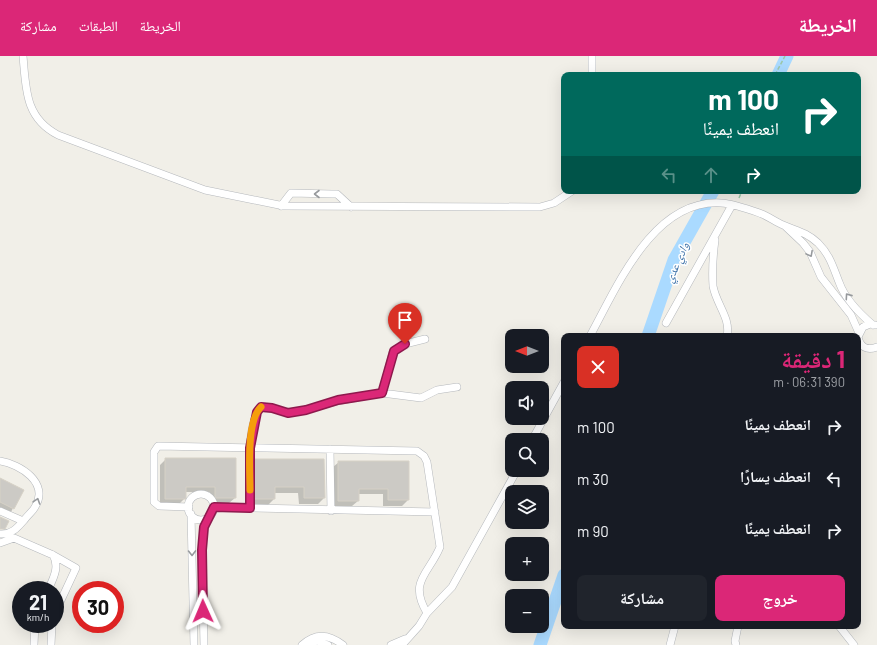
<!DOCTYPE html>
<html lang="ar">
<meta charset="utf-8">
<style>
body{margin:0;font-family:Barlow,"Noto Naskh Arabic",sans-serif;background:#20242c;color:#f1f3f6;direction:rtl;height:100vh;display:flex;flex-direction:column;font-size:15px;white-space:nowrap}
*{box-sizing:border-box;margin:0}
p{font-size:13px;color:#9ea1a6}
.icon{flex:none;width:22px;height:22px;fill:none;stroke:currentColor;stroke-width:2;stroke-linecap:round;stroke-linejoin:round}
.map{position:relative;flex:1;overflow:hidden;direction:ltr}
.drawer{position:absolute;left:561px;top:277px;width:300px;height:296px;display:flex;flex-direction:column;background:#171b24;border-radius:8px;box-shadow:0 4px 16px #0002;direction:rtl}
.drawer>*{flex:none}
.banner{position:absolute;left:561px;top:16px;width:300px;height:122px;border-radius:8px;box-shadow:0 4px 16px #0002;direction:rtl;background:#00695c;color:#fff;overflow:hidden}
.needle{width:26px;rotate:270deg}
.fabs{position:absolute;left:505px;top:273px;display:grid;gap:8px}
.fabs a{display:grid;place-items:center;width:44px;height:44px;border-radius:8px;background:#171b24;box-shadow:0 4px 16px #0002;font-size:20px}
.speed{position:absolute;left:12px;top:525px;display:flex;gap:8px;font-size:20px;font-weight:700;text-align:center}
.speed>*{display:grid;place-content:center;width:52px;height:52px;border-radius:50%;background:#171b24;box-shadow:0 4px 16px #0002;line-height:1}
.speed small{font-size:10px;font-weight:400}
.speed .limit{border:6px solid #d22;background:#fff;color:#111}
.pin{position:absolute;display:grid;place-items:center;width:34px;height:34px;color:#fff;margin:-41px -17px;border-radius:50% 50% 50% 0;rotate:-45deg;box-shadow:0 0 4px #0007}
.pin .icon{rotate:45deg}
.me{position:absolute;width:44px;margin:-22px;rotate:359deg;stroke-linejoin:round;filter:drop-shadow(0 0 3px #0008)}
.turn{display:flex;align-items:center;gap:14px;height:84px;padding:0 16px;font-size:18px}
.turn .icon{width:52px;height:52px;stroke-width:2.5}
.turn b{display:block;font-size:28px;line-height:34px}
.lanes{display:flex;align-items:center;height:38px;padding:0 16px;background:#0003;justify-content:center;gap:20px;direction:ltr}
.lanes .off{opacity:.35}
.round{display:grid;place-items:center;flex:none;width:42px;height:42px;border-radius:8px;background:#20242c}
.overview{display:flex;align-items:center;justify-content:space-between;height:68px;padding:0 16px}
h1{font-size:24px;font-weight:700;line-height:30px;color:#db2777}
.cta{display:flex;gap:8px;margin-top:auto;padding:8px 16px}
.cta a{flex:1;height:46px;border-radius:8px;background:#db2777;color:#fff;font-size:16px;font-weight:700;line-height:46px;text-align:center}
.cta a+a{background:#20242c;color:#f1f3f6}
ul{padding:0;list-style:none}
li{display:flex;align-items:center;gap:12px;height:52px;padding:0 16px}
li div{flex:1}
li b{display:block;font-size:15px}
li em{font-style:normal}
header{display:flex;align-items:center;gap:24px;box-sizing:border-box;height:56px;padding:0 20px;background:#db2777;color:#fff}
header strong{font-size:19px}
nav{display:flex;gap:22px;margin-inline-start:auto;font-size:14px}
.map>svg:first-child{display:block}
</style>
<header>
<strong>الخريطة</strong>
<nav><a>الخريطة</a><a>الطبقات</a><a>مشاركة</a></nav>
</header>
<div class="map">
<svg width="877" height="589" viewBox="0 0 877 589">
<rect width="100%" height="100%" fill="#f1efe8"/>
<path fill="#0003" d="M166,403L235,442L229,447H210V436H185V442L179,448H160V409Z
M255,404L324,442L318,448H299L298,437H274V443L268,449H249V410Z
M339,406L408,444L402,450H383V438H358V445L352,450L333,451V411Z
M0,424L22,434L11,456L0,451Z"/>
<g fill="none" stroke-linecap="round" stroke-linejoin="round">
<path stroke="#aadaff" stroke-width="13" d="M778,19L787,0
M648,280L674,204L713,135
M540,589L564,519"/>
</g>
<path fill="#cccac5" stroke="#d6d1c6" d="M165,402H236V442H215V431H186V443H165Z
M254,403H324L325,442H304V431H275V443H254Z
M338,405H409V444H388V433H359V445H338Z
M0,422L24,434L14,453L0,446Z
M0,461L9,465L5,473H0Z"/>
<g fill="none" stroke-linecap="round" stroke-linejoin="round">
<defs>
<path id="minor" d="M23,0C26,33 25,62 58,79L205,134L284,150L540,151L554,147L572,135
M592,19V0
M281,150L291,137L332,138H337L351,151
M785,170L803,187L810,196L821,221L851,259L859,277
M715,184C713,199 712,215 713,230C716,248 731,262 727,280
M666,267L732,149
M875,269L870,268L863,271L858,281C860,291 867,295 877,291
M590,280C617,231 653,143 721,147C735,148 748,153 762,158C769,161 776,166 783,169C797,175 806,176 818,187C830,199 833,211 839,226C845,243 860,258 873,269
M382,337L393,295L405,288L425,283
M532,384L564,326
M330,393L331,455
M0,405C20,408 50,427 35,451C33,455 28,459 25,463C18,471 12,479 0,478
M188 451a13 13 0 1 1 26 0a13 13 0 1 1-26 0Z
M189,451L159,450L154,446V396L158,390L417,395L424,400L427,406L440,491C429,518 408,525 427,557
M214,451L435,456
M249,452C250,428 245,368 261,351L272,352L288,357L306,354L338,345L382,337L421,342L437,334L457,331
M0,455L23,465
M191,458L194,589
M0,487L14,482L53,499L76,512L55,557
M48,534C53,523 60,511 53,499
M839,570L854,589
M34,589L35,568
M51,589L52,568
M204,589L202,494L204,471L207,463
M302,589C315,577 329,578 343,589
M307,589L317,585L328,589
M391,589L405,583
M402,589L419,570L427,557L452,531L517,414
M670,589L675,570
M736,589L735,585L738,570"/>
</defs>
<use href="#minor" stroke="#b5b8bc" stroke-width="8"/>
<path stroke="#9cc7a9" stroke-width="1.5" stroke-dasharray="4 2" stroke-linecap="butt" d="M775,19L785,0
M739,142L742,135"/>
<use href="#minor" stroke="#fff" stroke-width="7"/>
</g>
<defs><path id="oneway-chevron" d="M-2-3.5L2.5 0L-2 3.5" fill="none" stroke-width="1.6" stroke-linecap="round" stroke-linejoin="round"/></defs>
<g stroke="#979a9d">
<use href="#oneway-chevron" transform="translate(317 138) rotate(-180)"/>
<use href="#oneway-chevron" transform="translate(810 198) rotate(62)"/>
<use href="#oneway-chevron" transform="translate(848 240) rotate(-125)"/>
<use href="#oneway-chevron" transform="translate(37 445) rotate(-72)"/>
<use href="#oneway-chevron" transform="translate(192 497) rotate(89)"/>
</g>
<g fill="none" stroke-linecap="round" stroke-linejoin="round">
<defs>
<path id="route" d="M203,555L202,494L204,471L214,451L250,452V392L257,356L261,351L272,352L288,357L306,354L338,344L382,337L394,295L405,288"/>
</defs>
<use href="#route" stroke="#8e194d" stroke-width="10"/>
<use href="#route" stroke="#db2777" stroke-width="7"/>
<path stroke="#f59e0b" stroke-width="7" d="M250,434C250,414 246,365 261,351"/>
</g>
<g text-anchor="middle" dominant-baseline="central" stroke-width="3" stroke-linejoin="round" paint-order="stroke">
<g font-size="12" font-style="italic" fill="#4174aa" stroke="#fff">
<text transform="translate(676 206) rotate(-66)">وادي عدي</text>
</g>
</g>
</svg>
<div class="fabs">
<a><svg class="needle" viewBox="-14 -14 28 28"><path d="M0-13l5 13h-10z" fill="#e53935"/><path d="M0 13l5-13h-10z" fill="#9ea1a6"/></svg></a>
<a><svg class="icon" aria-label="sound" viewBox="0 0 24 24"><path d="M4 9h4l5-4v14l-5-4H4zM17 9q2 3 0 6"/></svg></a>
<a><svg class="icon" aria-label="search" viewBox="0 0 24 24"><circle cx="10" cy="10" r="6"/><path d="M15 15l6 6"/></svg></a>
<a><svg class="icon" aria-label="layers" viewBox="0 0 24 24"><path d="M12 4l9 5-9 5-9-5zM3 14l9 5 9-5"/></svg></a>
<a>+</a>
<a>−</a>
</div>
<div class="speed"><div>21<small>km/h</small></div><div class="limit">30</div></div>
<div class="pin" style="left:405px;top:288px;background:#d93025"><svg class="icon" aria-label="arrive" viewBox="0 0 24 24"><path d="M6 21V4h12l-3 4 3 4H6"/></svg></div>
<svg class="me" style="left:203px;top:555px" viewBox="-20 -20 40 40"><path d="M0-17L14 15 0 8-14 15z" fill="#db2777" stroke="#fff" stroke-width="4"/></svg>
<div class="banner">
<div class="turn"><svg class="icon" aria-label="right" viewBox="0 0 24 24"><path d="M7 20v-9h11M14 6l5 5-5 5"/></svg><div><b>100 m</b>انعطف يمينًا</div></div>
<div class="lanes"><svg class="icon off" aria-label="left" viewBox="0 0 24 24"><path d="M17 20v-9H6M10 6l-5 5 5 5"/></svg><svg class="icon off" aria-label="ahead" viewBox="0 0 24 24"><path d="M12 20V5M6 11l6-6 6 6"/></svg><svg class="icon" aria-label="right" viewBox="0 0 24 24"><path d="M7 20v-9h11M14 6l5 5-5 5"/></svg></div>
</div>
<section class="drawer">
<div class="overview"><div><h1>1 دقيقة</h1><p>390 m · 06:31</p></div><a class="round" style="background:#d93025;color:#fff"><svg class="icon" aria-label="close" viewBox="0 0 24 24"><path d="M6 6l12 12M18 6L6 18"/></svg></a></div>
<ul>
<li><svg class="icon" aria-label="right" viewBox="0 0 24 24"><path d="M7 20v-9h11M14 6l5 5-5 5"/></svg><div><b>انعطف يمينًا</b></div><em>100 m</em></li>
<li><svg class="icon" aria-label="left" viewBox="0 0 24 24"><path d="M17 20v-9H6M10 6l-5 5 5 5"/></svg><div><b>انعطف يسارًا</b></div><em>30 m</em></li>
<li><svg class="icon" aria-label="right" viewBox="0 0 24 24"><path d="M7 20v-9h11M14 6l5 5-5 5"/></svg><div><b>انعطف يمينًا</b></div><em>90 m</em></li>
</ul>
<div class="cta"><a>خروج</a><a>مشاركة</a></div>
</section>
</div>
